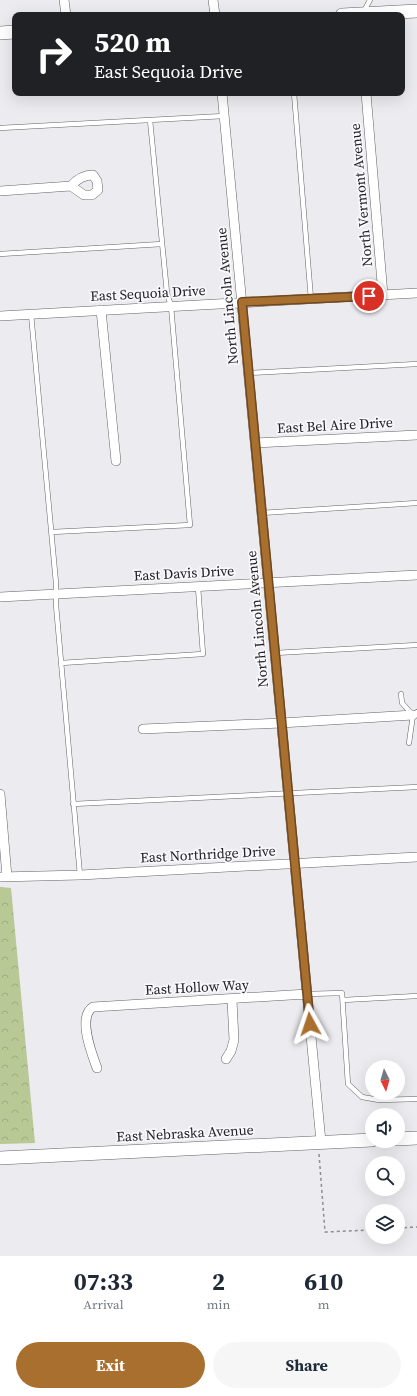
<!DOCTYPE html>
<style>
body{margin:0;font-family:"Source Serif 4",serif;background:#f6f6f7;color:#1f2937;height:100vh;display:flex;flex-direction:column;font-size:15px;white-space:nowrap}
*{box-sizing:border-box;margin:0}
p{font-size:13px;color:#747a83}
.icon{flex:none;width:22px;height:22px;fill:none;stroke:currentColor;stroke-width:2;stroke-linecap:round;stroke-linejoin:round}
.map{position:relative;height:1256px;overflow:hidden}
.details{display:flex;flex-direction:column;background:#fff;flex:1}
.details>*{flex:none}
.banner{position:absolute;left:12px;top:12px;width:393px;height:84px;border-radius:8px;box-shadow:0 4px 16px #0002;background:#202124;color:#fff;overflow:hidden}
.needle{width:26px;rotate:175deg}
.buttons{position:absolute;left:365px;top:1060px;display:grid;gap:8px}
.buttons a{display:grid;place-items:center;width:40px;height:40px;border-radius:50%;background:#fff;box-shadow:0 4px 16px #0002;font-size:20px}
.pin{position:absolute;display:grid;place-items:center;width:34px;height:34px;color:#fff;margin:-17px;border:2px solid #fff;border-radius:50%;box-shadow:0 1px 4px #0007}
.me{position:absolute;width:44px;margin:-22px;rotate:355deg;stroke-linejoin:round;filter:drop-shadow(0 0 3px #0008)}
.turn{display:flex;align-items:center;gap:14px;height:84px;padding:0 16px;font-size:18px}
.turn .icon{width:52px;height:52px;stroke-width:2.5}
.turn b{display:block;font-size:28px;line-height:34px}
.eta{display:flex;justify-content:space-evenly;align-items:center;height:68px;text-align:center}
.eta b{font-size:24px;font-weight:700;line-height:28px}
.cta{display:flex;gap:8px;margin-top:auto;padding:8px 16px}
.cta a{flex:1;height:46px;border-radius:24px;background:#a96f2f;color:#fff;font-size:16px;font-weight:700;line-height:46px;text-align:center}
.cta a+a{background:#f6f6f7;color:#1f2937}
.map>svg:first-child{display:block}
</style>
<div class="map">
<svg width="417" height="1256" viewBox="0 0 417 1256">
<defs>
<pattern id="park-crowns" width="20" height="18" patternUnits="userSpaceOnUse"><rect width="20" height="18" fill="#b8c995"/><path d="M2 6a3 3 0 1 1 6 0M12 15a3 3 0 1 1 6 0" fill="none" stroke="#9eac80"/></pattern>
</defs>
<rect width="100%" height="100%" fill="#ecebef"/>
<path fill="url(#park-crowns)" d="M0,887L11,888L35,1143L0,1144Z"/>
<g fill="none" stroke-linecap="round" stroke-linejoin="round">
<defs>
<path id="lane" d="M363,13L370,0
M294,93L311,299
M0,128L224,116
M0,254L162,244
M31,314L56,583V605L80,875
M248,373L417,364
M261,513L417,503
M52,532L190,525L171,306L167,293L150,120
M275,653L417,645
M61,663L203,654L198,587
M401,694L402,703L412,714
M409,743L413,715L417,712
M73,804L417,787
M307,994L342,993L348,1084L362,1097L379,1100L417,1099
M343,1000L417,996"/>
<path id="street" d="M64,0L66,15
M213,0L215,15
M222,93L321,1142
M366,93L383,295
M0,191L71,186L84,195H92L98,190L97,181L93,175C83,175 77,179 71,186
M101,310L116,461
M0,316L417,293
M255,443L417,435
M0,597L417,575
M143,729L281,723L413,715
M0,794L7,877
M0,877L80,875L417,857
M226,1059L231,1051L234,1040L232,1000
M97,1068C92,1054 77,1017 93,1007L307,994"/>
<path id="secondary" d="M342,15L417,11
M0,33L15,32
M398,1139L417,1138
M0,1158L372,1140"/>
</defs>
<use href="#lane" stroke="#636266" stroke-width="5.5"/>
<use href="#street" stroke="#636266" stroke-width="10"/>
<use href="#secondary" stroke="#636266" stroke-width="14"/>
<path stroke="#8d8c8f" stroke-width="1.5" stroke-dasharray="3 3" stroke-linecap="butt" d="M319,1154L325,1232L372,1230
M398,1228L417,1227"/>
<use href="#lane" stroke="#fff" stroke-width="4.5"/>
<use href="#street" stroke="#fff" stroke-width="9"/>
<use href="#secondary" stroke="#fff" stroke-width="13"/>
</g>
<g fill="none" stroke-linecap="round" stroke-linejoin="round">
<defs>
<path id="route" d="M310,1024L242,302L369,296"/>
</defs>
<use href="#route" stroke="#6e481f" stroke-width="10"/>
<use href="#route" stroke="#a96f2f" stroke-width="7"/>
</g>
<g text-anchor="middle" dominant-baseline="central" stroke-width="3.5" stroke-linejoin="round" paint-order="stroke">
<g font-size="14" fill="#222123" stroke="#f9f8fc">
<text transform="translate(361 195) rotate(-95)">North Vermont Avenue</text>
<text transform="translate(148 293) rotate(-3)">East Sequoia Drive</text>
<text transform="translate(227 296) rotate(-95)">North Lincoln Avenue</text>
<text transform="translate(335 425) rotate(-3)">East Bel Aire Drive</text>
<text transform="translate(184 573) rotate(-3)">East Davis Drive</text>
<text transform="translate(257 619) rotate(-95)">North Lincoln Avenue</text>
<text transform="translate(208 854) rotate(-3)">East Northridge Drive</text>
<text transform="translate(197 987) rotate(-3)">East Hollow Way</text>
<text transform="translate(185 1133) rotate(-3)">East Nebraska Avenue</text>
</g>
</g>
</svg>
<div class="buttons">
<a><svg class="needle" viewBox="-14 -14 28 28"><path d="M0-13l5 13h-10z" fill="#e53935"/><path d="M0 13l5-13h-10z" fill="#747a83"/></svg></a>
<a><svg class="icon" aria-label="sound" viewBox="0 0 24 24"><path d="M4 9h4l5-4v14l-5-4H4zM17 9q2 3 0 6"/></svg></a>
<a><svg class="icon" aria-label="search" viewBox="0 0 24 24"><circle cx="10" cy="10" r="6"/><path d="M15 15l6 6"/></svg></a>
<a><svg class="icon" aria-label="layers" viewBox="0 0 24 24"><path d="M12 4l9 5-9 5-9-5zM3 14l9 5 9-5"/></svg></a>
</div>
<div class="pin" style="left:369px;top:296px;background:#d93025"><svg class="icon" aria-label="arrive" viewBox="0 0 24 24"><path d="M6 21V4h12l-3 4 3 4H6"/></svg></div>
<svg class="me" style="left:310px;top:1024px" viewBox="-20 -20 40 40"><path d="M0-17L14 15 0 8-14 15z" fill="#a96f2f" stroke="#fff" stroke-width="4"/></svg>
<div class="banner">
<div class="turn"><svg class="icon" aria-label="right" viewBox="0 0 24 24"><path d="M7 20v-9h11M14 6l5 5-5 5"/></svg><div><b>520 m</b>East Sequoia Drive</div></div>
</div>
</div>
<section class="details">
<div class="eta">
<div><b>07:33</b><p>Arrival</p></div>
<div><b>2</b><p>min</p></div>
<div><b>610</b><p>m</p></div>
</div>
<div class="cta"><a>Exit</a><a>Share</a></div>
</section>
